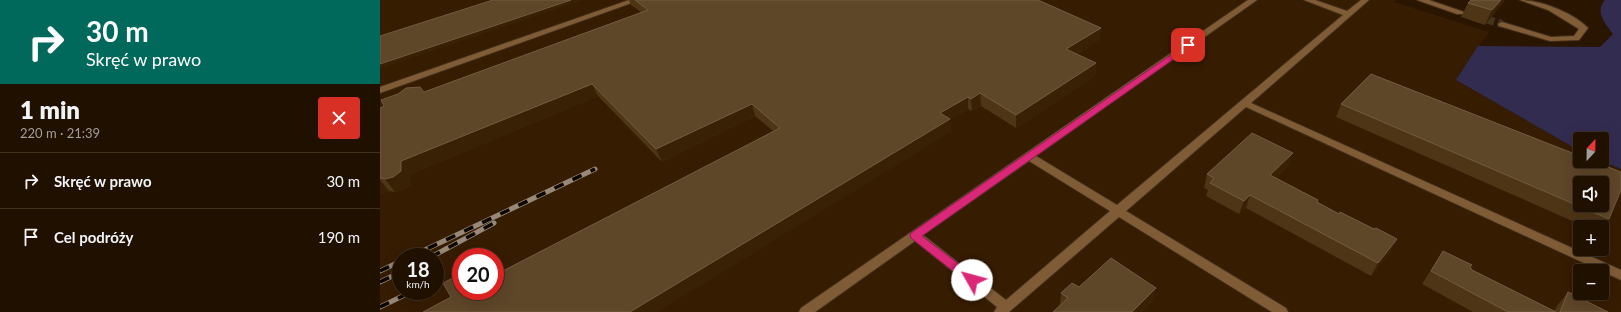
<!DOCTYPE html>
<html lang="pl">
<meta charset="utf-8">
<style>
body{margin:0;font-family:Lato,sans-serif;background:#2d1e0f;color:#f1f3f6;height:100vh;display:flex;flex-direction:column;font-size:15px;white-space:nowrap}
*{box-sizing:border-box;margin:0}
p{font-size:13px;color:#a29d99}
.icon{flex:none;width:22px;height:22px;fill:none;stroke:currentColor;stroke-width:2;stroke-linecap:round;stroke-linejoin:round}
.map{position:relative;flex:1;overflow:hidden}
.side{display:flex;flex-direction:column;background:#201000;width:380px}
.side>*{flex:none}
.banner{background:#00695c;color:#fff;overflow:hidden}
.needle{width:26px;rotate:22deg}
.fabs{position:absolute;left:1193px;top:132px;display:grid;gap:8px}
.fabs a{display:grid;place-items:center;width:36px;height:36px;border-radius:4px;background:#201000;box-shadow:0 4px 16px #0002,0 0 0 1px #3d3022;font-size:20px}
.speed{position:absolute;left:12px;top:248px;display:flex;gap:8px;font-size:20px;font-weight:700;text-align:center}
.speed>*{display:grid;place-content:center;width:52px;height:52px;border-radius:50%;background:#201000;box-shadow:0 4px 16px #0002,0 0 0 1px #3d3022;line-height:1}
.speed small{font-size:10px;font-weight:400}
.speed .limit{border:6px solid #d22;background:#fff;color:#111}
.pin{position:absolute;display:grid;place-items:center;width:34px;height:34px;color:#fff;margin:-17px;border-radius:8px;box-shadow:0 2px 6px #0006}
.me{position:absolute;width:44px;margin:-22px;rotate:308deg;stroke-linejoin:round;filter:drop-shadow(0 0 3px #0008)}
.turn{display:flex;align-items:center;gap:14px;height:84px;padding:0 20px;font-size:18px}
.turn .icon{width:52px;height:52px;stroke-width:2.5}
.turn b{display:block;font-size:28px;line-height:34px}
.round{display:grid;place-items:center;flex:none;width:42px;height:42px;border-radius:4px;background:#2d1e0f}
.summary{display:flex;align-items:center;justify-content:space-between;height:68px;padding:0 20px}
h1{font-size:24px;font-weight:800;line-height:30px}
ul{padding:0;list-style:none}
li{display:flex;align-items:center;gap:12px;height:56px;padding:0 20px;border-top:1px solid #3d3022}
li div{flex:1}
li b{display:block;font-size:15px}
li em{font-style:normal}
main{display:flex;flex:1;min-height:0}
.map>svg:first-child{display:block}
</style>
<main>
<section class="side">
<div class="banner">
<div class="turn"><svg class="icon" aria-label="right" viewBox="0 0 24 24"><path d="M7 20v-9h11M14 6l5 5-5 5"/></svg><div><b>30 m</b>Skręć w prawo</div></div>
</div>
<div class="summary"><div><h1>1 min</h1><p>220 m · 21:39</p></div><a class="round" style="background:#d93025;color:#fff"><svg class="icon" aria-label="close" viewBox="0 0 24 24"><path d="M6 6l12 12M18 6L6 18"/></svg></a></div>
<ul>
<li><svg class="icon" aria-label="right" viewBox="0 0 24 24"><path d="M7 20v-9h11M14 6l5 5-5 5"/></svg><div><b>Skręć w prawo</b></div><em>30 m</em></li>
<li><svg class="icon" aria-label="arrive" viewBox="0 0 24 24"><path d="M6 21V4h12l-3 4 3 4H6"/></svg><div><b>Cel podróży</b></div><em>190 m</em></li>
</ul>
</section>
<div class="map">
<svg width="1241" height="312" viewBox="0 0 1241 312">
<rect width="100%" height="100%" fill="#2a1500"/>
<path fill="#361c00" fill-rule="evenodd" d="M0,0H1016L1014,2L1109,32L1076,80L1200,151V161H1222L1241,169V312H0ZM1200,183H1222V205H1200ZM1200,227H1222V249H1200ZM21,257H55V291H21ZM81,257H115V291H81ZM1200,271H1222V293H1200Z"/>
<path fill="#322c51" d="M1225,0H1241V169L1222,161V139H1200V151L1076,80L1098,46L1220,47L1233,34C1226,24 1214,12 1225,0Z"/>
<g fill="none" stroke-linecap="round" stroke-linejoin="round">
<path stroke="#45321e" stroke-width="8" stroke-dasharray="8 4" stroke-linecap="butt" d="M1095,16L1122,24"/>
<defs>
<path id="minor" d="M249,0H260L0,93V87Z
M868,0H877L656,156L737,205L963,15L924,0H935L967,11L981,0H989L871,103L1241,270V280L866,107L746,211L906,308L908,312H892L739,217L629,312H614L617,307L535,241L435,312H419L421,308ZM649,161L730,211L626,300L543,235Z
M1037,0H1049L1084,12L1083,14H1077Z
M1140,0C1161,0 1194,13 1208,28L1199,40L1170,41L1119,26L1118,24L1122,22L1171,37L1194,36L1199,29L1168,10Z"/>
</defs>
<use href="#minor" stroke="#44301c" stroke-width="2"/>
<use href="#minor" fill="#7f5c36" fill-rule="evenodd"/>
<defs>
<path id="rail" d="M30,257L215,169
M51,257L114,223
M0,271L21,261
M0,282L21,272
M0,307L33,291"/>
</defs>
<use href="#rail" stroke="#988877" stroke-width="5"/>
<use href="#rail" stroke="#0c0400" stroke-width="3.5" stroke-dasharray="10" stroke-linecap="butt"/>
</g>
<path fill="#4e3516" d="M249,0H658L721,28L719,40L697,54L716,63L715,76L636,128L601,106L592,111L588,109L570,120L571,132L115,291L393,131L375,116L282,162L218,96L31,174V184L23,190L15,192L9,191L0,195V108L261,12L251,5Z
M1125,0L1105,25L1081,17L1088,3Z
M961,104L1229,219L1222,227H1206L956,117Z
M908,166L896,178L938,200L937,202L959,214L994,229L1017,239L1010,252L991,276L866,208L859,214L826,196L828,190L824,188L827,174Z
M1063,251L1090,268L1092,270L1174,311L1177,306L1188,292L1228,312H1093L1042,284Z
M699,287L773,301L680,305L681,293Z"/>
<path fill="#392105" d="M191,0H204L0,69V64Z
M1121,0H1125L1105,25L1112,10Z
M721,28L719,40L686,61V49Z
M716,63L715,76L636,128V115Z
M212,84L218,96L31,174V184L23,190L15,192L5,179L21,161Z
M600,93L601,106L592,111L591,99Z
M588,97V109L570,120L571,132L278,312H250L560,113Z
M372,104L375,116L282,162L276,149Z
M913,153L908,166L885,189L890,175Z
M0,180L9,191L0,195Z
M870,195L866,208L859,214L864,201Z
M1017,239L1010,252L991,276L998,263Z
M776,288L773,301L762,312H752Z"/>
<path fill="#5e4629" stroke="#725c41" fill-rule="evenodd" d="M113,0H191L0,64V36Z
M255,0H658L721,28L686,49L716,63L636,115L600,93L591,99L588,97L560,113L570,119L250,312H43L71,297L63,283L81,274V291H115V275L400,128L372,104L276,149L212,84L21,161V171L13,177L5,179L0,178V108L4,106L1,100L18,94L26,88L40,87L44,92L268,10Z
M1091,0H1121L1112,10L1088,3Z
M991,74L1200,156V161H1213L1241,172V190L1229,219L961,104ZM1200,183H1222V205H1200Z
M872,133L913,153L890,175L938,200L937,202L959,214L960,212L994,229L996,228L1017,239L998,263L870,195L864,201L830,183L834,178L827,174Z
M1063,251L1092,265L1090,267L1092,270L1176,312H1128L1051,271Z
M731,258L776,288L752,312H673L688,298L681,293L692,283L699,287Z
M1188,292L1228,312H1180Z"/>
<path fill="#db2777" stroke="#8e194d" d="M808,43L812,45L811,47L542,236L596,277L597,280L596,283H588L531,238L530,235L531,233Z"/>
</svg>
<div class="fabs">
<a><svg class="needle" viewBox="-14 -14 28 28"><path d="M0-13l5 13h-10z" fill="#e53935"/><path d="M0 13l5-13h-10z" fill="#a29d99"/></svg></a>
<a><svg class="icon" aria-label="sound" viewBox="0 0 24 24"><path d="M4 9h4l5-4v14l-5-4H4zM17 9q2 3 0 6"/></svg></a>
<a>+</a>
<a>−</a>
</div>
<div class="speed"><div>18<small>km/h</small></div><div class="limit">20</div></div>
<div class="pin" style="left:808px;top:45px;background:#d93025"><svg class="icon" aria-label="arrive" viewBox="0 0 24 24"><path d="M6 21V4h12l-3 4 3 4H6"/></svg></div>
<svg class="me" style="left:592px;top:280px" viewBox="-20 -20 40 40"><circle r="19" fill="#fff"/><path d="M0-13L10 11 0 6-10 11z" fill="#db2777"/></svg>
</div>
</main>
